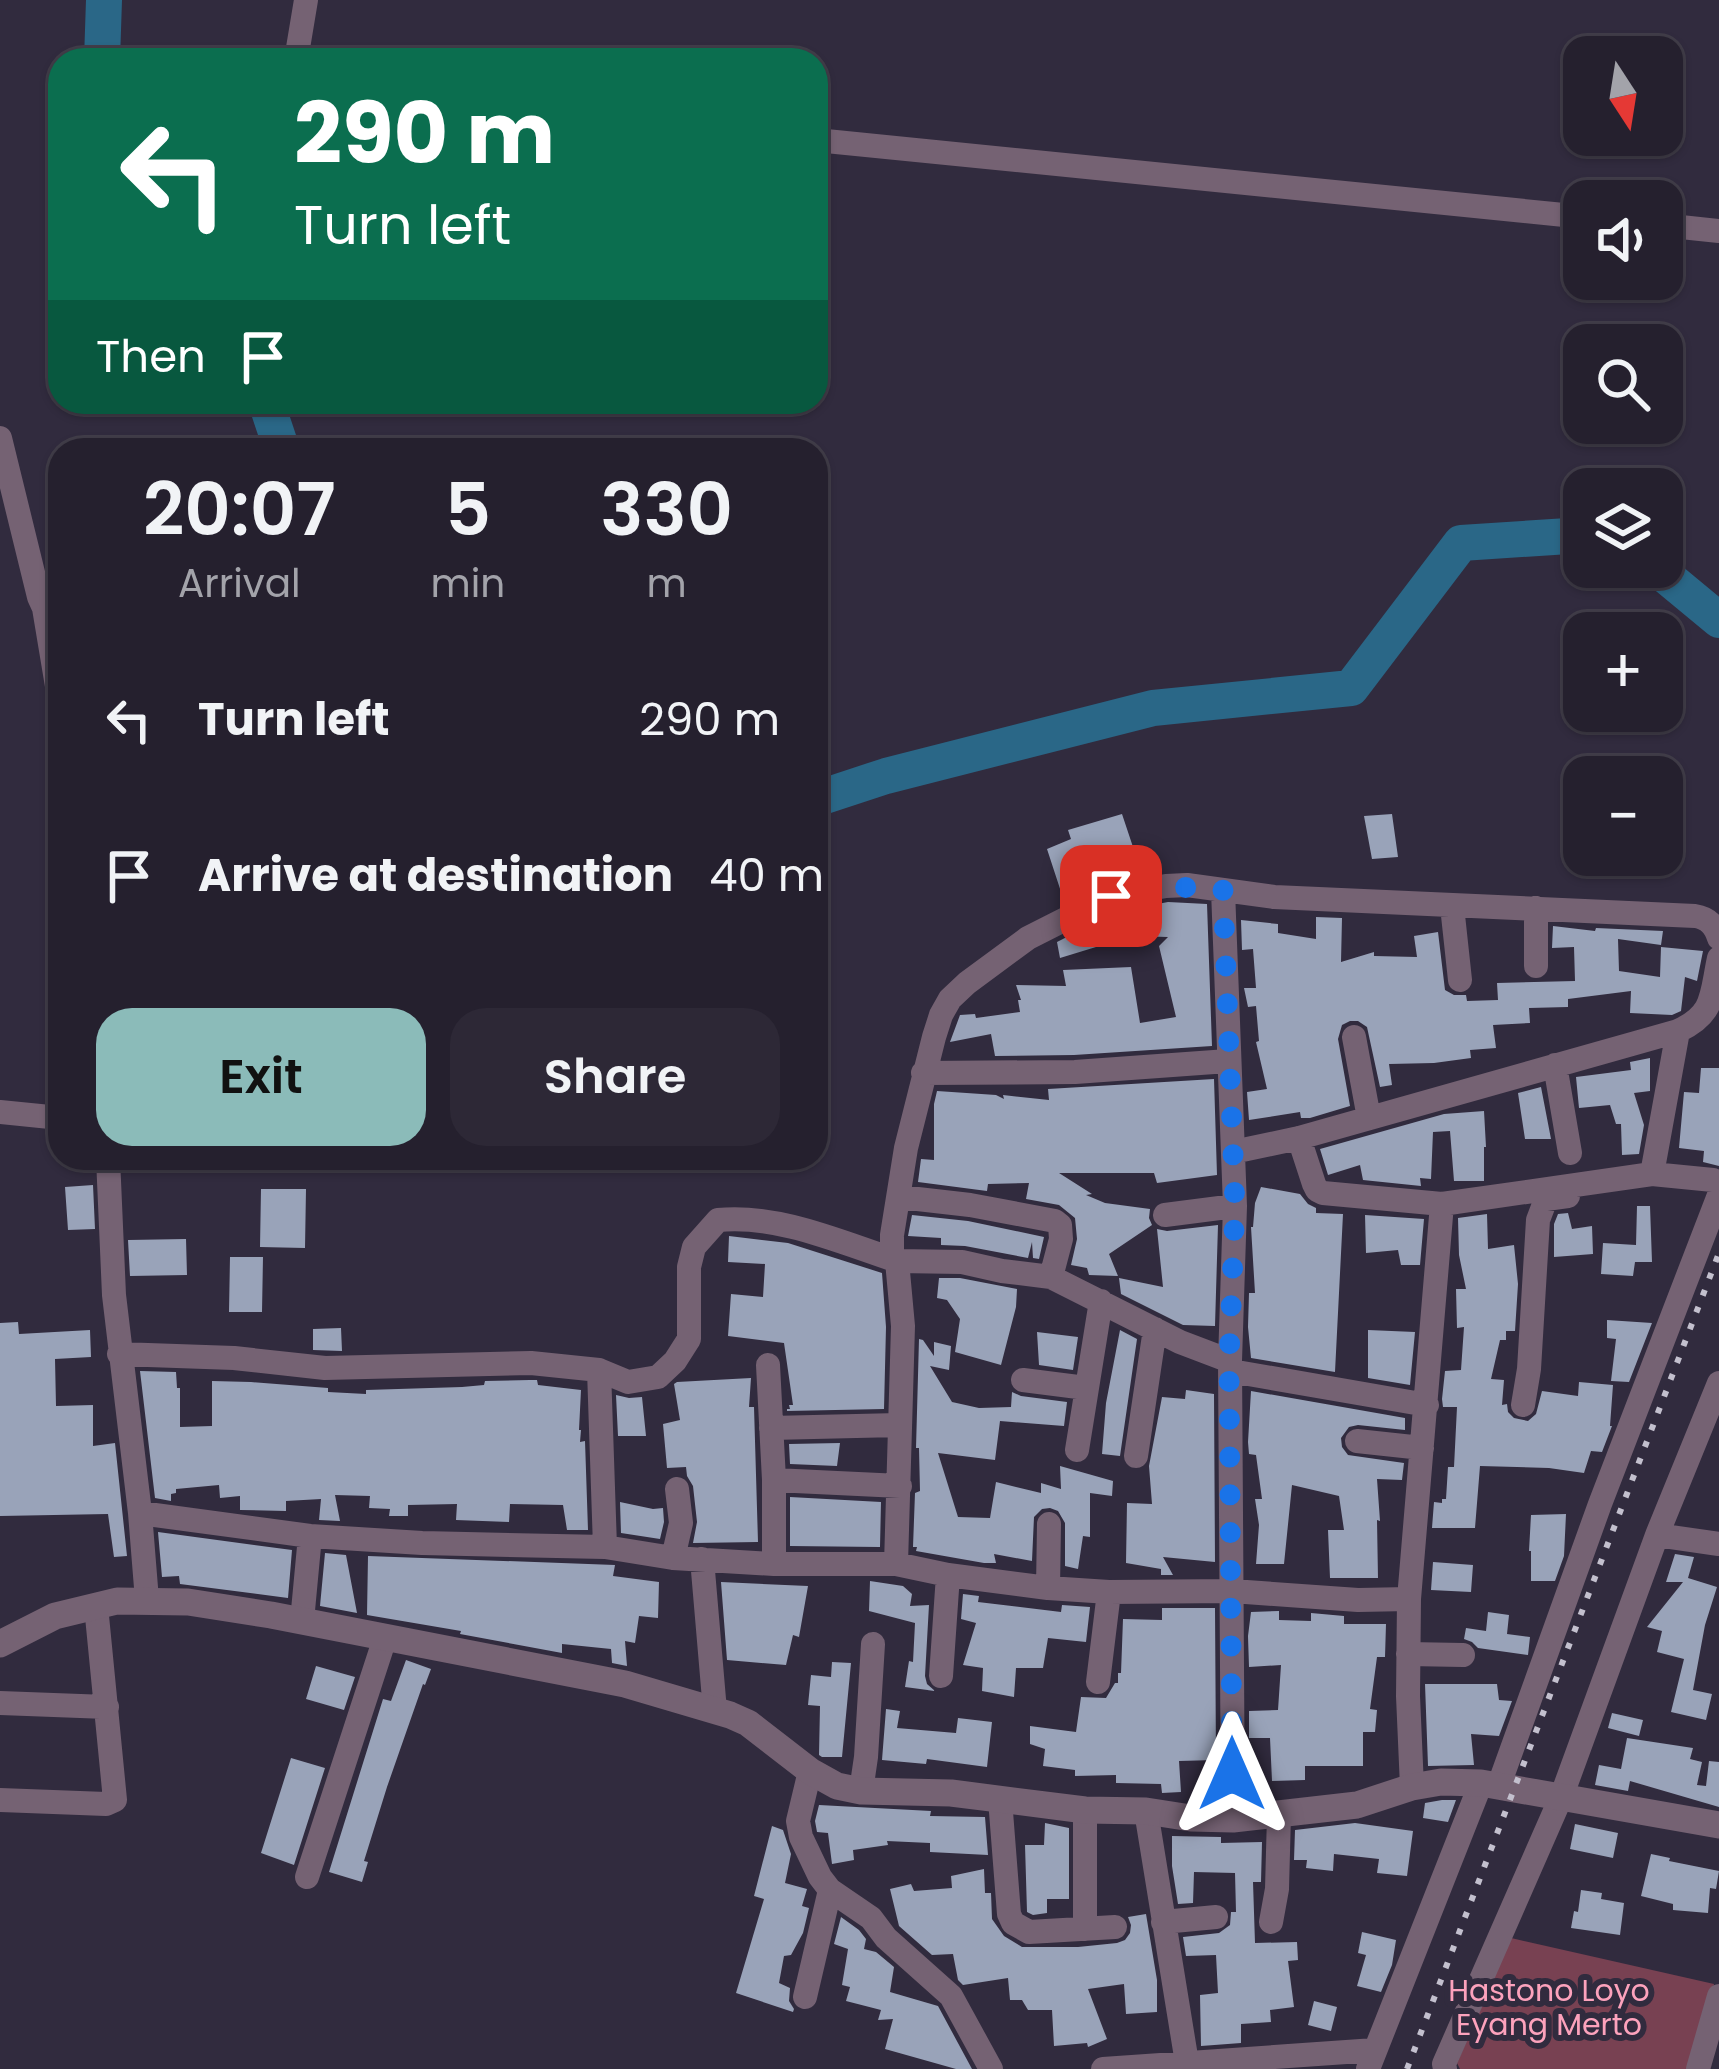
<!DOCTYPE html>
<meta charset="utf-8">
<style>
body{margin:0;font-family:Poppins,sans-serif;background:#2d2836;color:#f1f3f6;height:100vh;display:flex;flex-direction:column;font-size:45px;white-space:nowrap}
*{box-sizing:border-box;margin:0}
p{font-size:39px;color:#a3a3aa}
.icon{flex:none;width:66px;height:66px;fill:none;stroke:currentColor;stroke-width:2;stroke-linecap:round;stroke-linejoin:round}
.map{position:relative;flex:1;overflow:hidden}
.drawer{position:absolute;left:48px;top:438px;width:780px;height:732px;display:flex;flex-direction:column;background:#25202e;border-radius:36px;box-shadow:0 3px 9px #0004,0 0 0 3px #423e4a}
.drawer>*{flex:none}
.hud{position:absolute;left:48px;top:48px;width:780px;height:366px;border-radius:36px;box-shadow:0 3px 9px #0004,0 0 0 3px #423e4a;background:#0b6e4f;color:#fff;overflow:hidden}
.needle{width:78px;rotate:168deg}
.controls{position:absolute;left:1563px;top:36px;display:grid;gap:24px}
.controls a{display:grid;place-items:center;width:120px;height:120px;border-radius:24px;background:#25202e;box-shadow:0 3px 9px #0004,0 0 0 3px #423e4a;font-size:60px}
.pin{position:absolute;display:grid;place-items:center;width:102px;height:102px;color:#fff;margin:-51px;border-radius:24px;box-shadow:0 6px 18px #0006}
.me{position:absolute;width:132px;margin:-66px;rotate:0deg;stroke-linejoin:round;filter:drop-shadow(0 0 9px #0008)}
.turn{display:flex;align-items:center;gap:42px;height:252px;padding:0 48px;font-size:54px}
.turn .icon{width:156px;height:156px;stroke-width:2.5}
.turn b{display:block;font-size:84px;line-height:102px}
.then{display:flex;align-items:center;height:114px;padding:0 48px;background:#0003;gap:24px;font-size:45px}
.eta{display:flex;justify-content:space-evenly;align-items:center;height:204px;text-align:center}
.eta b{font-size:72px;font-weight:600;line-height:84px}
.primary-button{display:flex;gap:24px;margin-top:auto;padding:24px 48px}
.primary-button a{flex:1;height:138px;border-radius:36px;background:#8bbbb9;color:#111;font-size:48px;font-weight:600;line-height:138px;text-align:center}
.primary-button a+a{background:#2d2836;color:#f1f3f6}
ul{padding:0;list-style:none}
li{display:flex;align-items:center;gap:36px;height:156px;padding:0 48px}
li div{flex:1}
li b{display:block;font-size:45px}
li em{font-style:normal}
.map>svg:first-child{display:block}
</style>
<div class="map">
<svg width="1719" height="2069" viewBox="0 0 1719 2069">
<rect width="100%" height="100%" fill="#312b3e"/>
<path fill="#784152" d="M1511,1938L1714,1984L1691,2069H1460L1457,2063Z"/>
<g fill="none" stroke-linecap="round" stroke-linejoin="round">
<path stroke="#2a6787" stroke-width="36" d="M102,60L104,0
M266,402L282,450
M1655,567L1719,620
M816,799L886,776L1153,708L1351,688L1461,543L1584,535"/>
</g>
<path fill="#99a3b9" d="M1122,814L1142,874L1104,881L1064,901L1047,849L1071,839L1068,830Z
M1392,814L1398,857L1372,859L1364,816Z
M1168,902L1207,904L1212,1046L1074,1055L995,1056L991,1034L950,1042L960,1015L975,1014L976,1018L1020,1012L1018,1000H1021L1016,985L1066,986L1063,970L1131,967L1140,1023L1176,1017L1159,946L1168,937L1132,936L1060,958L1057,942L1116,912Z
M1316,917L1342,918L1341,962L1374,952V956L1417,957L1414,936L1438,932L1445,990L1454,995H1466L1467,1001L1498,1000L1497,983L1575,981L1574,947L1552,948L1553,926L1595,931L1596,928L1663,931L1661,945L1618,939L1619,971L1660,977L1661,947L1703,951L1697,981L1685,977L1681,1011L1672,1015L1630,1013L1631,991L1568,999V1007L1529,1008L1530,1023L1493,1025L1496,1048L1470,1050L1471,1058L1434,1063L1389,1064L1392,1085L1380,1087L1367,1027L1358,1021H1350L1342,1025L1338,1039L1350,1106L1310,1118H1301L1300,1112L1249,1120L1247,1092L1267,1089L1256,1042L1259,1041L1256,1006L1248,1007L1244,988H1256L1253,949L1242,950L1241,920L1278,924V933L1316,939Z
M1650,1058V1091L1634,1093L1644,1125L1639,1154L1622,1155L1621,1124H1616L1610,1105L1579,1108L1576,1077L1631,1070L1630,1062Z
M1701,1068H1719V1166L1703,1162L1704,1151L1679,1148L1684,1092L1699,1093Z
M1214,1079L1217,1175L1157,1183L1154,1173H1059L1092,1194L1086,1195L1105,1203L1150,1209L1149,1218L1152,1225L1109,1254L1118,1276L1089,1275L1087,1268L1071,1265L1077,1239L1075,1218L1059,1205L1026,1199L1029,1183L988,1184L987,1191L918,1182L921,1159L934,1160V1104L937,1091L996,1095L1004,1099L1003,1095L1049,1100L1048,1089Z
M1541,1087L1551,1139H1525L1518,1093Z
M1484,1111L1486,1147H1484V1181H1454L1450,1131L1433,1132L1431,1179L1420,1178L1421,1186L1363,1180L1360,1165L1328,1175L1320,1149L1444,1114Z
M93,1185L95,1229L68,1230L65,1187Z
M1261,1187L1300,1194L1308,1204L1316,1208V1213L1343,1214L1335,1372L1251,1358L1248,1327L1249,1293H1255L1251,1227H1253L1255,1203Z
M261,1189H306L305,1248L260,1247Z
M1637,1206H1650L1652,1262H1635L1633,1276L1601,1274L1603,1243L1636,1245Z
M1568,1213L1572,1229L1592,1226L1593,1254L1554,1257V1224L1558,1214Z
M1487,1214L1488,1249L1514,1245L1518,1284L1515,1331H1506V1340H1500L1491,1379L1504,1380L1502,1405L1507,1404L1508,1412L1514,1418L1528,1421L1536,1414L1542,1391L1578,1396L1579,1382L1613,1385L1610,1426H1612L1602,1452L1591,1451L1584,1473L1549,1468L1480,1466L1475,1528H1432L1434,1502L1442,1503V1499H1446L1448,1467H1454L1457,1407H1443L1442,1399L1445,1371L1461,1370L1464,1327L1457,1328L1456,1289H1466L1459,1255L1458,1218Z
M912,1215L968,1221L1044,1237L1039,1259L1033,1258L1032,1242L1028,1258L965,1246L941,1245V1238L908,1236Z
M1365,1215L1424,1219L1420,1265H1401L1398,1250L1366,1253Z
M1218,1225L1215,1326L1183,1325L1121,1294L1119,1278L1163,1287L1157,1229L1167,1231Z
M729,1236L788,1243L882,1273L886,1327L884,1409L787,1411V1409H790L789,1405H793L784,1343L728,1336L731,1294L763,1297L765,1264L728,1262Z
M186,1239L187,1275L130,1276L128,1240Z
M230,1257H263L262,1312H229Z
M939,1278H960L1017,1289L1016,1307L1001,1365L955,1352L960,1319L947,1300L937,1298Z
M1607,1320L1652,1323L1629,1382L1611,1381L1616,1339L1607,1338Z
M18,1322L19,1334L90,1330L91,1357L55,1359L56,1406L93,1405V1446L115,1443L127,1556L114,1557L108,1514L0,1516V1323Z
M341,1328L342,1351L313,1350V1329Z
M1120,1330L1137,1339L1120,1456L1102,1454L1106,1403Z
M1368,1330L1415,1332L1410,1385L1368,1378Z
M1037,1332L1078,1337L1073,1370L1039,1365Z
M919,1339L923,1340L934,1356V1342L951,1346L949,1370L930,1366L952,1402L979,1408L1011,1407L1012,1392L1021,1396L1067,1402L1064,1426L1000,1421L995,1460L938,1453L958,1517L990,1518L996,1482L1041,1493V1483L1061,1489L1060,1466L1113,1481L1112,1496L1090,1493V1537L1083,1536L1078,1569L1065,1566V1523L1058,1511L1050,1508L1042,1509L1034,1517L1032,1561L994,1554L996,1563H984L916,1551L917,1547H913L915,1493L920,1491L919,1448H916Z
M140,1371L176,1372L177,1388H180V1427L212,1426V1381L251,1382L328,1388V1392L366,1394V1390L462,1387L484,1385L485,1381L530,1380H537L538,1385L581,1390L579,1430H581L580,1442L585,1441L588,1530H567L563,1505L510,1504L509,1522L456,1520L457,1504L408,1505V1516H389L390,1509L369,1508L370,1496L335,1495L340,1521L319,1520L321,1499L286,1501V1511L240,1510V1496L220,1498L219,1485L176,1489V1493L171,1494V1501L155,1498Z
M751,1378L749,1407H754L758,1542L693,1543L697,1522L693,1486L687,1476L686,1467L667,1468L663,1424L680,1420L674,1384L677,1382Z
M1186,1390L1214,1394L1215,1562L1163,1557L1173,1575H1161V1569L1126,1563L1127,1503L1152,1504L1149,1466L1162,1397L1185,1399Z
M1251,1391L1405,1418V1430L1358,1425L1349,1427L1341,1438L1342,1447L1348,1455L1404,1463L1402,1480L1377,1479L1380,1521L1377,1520L1378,1578H1330L1328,1530H1344L1339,1496L1292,1485L1284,1564H1256L1259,1525L1255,1499H1262L1256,1455L1249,1454L1248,1442Z
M616,1395L629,1398L642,1397L646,1436H618Z
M840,1443L837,1466L790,1464L789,1444Z
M790,1497L881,1502L880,1547L790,1546Z
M620,1502L653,1509L663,1508L664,1522L660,1539L621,1533Z
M1566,1514L1564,1556L1555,1581H1531V1551H1529L1531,1515Z
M158,1532L292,1550L288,1598L180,1584L179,1576L162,1577Z
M325,1553L346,1555L357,1613L320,1606Z
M1675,1554L1694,1557L1688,1578L1717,1587L1705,1625L1693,1690L1712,1694L1706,1720L1671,1712L1684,1659L1657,1652L1662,1631L1647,1627L1683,1582H1666Z
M368,1556L615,1565L613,1576L659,1582L658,1618L639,1616L635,1643L625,1641L627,1666L612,1663L611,1649L562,1644V1653L460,1634L461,1631L367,1615Z
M1433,1562L1473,1565L1471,1592L1431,1590Z
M870,1581L903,1586L912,1594L910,1606L929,1605L925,1676L927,1684L935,1691L905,1687L909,1661L913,1662L915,1623L869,1611Z
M721,1582L808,1586L799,1637L793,1635L786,1665L727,1660Z
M963,1594L979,1596L978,1602L1061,1612L1062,1605L1090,1607L1086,1642L1048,1638L1043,1668H1016L1014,1697L982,1691L983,1668L963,1665L976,1623L961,1619Z
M1162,1608H1215L1216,1760L1179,1761L1181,1792L1162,1793L1161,1784L1116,1783V1775L1075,1776V1770L1043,1766L1045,1749L1030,1744V1726L1076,1732L1081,1697L1106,1698L1115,1683H1118V1673H1121L1123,1619L1162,1620Z
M1279,1611V1620L1311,1621V1613L1344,1616V1624H1386L1385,1657H1377L1370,1709L1377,1710L1375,1732H1363V1766H1305V1780L1272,1781L1270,1738H1249V1711L1278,1710L1281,1665L1249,1667L1248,1636L1251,1612Z
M1488,1612L1509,1615L1507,1634L1530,1637L1528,1655L1478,1648L1472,1642L1464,1639L1466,1628L1486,1631Z
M406,1660L431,1669L425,1685L423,1684L387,1787L364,1861L368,1862L362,1882L329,1872L383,1699L391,1701Z
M832,1662L851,1663L842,1757H822L819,1755L820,1706L808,1705L811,1675L831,1677Z
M316,1666L355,1677L344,1710L306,1699Z
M1425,1684H1497L1499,1700L1512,1701L1499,1736L1471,1734L1474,1765L1428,1766Z
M886,1709L900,1711L897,1728L956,1733L958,1718L992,1722L987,1767L927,1759L926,1764L882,1760Z
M1612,1713L1643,1720L1639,1736L1608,1728Z
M1627,1738L1693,1748L1690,1759L1702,1762L1697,1785L1706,1786L1709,1761L1719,1762V1807L1630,1781L1628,1791L1595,1785L1599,1765L1621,1769Z
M291,1758L325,1768L294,1865L261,1853Z
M1442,1800H1456L1448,1822L1423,1818L1425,1803Z
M819,1805L931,1811L930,1816L985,1817L988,1855L930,1852V1843L887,1841L888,1845L853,1850L854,1860L832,1864L828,1833L817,1832L815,1821Z
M1045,1823L1069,1828V1899H1047V1913L1033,1915L1027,1912L1025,1845H1044Z
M1355,1823L1413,1831L1407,1876L1377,1873L1379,1859L1334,1854L1333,1871L1306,1868L1307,1860H1294L1295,1830Z
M1575,1824L1618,1833L1613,1858L1570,1849Z
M772,1826L783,1830L791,1854L785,1883L807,1889L802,1906L809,1908L803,1933L791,1955L784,1956L779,1983L790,1988L789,2001L794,2009L793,2012L736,1993L764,1899L754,1896Z
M1172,1836L1221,1837V1843L1262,1842L1261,1882H1253L1255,1943L1297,1942L1298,1960L1288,1961L1294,2007L1270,2010L1271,2022L1241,2024V2043L1201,2046L1200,1995L1218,1993L1216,1955L1186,1956L1183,1937L1219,1933L1230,1925L1231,1912H1236L1235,1873L1194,1872L1193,1903L1178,1904L1172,1866Z
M1651,1854L1670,1858L1669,1861L1719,1871L1716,1889L1710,1888L1708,1913L1673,1910V1904L1641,1896Z
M984,1869L985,1893H991L992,1919L1004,1936L1022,1947H1078L1117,1943L1125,1940L1130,1933L1131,1925L1128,1917L1146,1914L1157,1980V2012L1126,2014L1124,1984L1088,1989L1107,2039L1088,2047L1087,2043L1054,2046L1052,2010H1028L1022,2000H1010L1008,1978L963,1985L958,1980L953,1954L932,1955L899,1926L890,1889L911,1884L914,1891L952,1888L951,1876Z
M1581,1890L1602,1893L1601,1899L1624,1903L1620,1935L1571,1928L1574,1911L1578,1912Z
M841,1917L859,1930L866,1939L864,1949L876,1952L894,1967L890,1992L938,2006L972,2069H956L885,2049L893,2019L878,2020L881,2010L846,2001L850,1987L842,1985L848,1949L834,1944Z
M1362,1932L1396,1940L1392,1965L1381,1992L1357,1986L1366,1955L1358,1953Z
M1314,2001L1337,2007L1331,2031L1308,2025Z"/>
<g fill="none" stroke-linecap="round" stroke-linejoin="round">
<path stroke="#756273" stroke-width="24" d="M296,60L306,0
M816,140L1584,217
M1662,225L1719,231
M0,438L39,597L44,608L60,623
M44,608L60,704
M1223,890L1235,1206L1230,1361L1233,1819
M1452,906L1460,980
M1536,966V908
M1354,1037L1369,1118
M1555,1065L1570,1153
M923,1073L1075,1072L1228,1061
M0,1112L60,1118
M1299,1138L1314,1184L1317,1190L1323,1193L1442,1204
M1233,1152L1299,1138L1678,1031C1715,1014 1711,995 1719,958
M108,1158L114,1295L140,1513L147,1600
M1652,1174L1678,1031
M900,1197L970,1205L1055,1221L1060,1225L1061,1239L1051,1277
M1165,1215L1235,1206
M897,1261L962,1262L1002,1271L1051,1277L1180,1342L1230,1361
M119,1354L234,1358L325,1368L531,1363L599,1370L628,1382L658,1377L675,1361L689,1339V1267L694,1247L718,1220C776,1214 838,1241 892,1259
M768,1365L774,1480V1564
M599,1370L605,1547
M1231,1371L1427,1405
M1023,1380L1086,1388
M1523,1405L1529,1369L1538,1220L1546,1199L1568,1196
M771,1428L899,1425
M1357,1441L1422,1448
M1077,1450L1101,1301
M1136,1456L1155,1329
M774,1480L900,1486
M140,1513L310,1536L422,1543L605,1547L673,1558L774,1564H896L948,1575L1048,1588L1109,1592L1232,1591L1358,1600L1409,1599
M1657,1535L1719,1544
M673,1558L681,1523L677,1489
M702,1559L715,1711
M896,1564L903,1326L897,1261L892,1259V1235L906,1148L934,1037L941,1015L950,999L967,983L1028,938L1111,896L1166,886L1187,885L1274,897L1695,916C1708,918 1715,925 1719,938
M1048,1588L1049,1524
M302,1621L310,1536
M1408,1654L1463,1655
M941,1676L948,1575
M1098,1682L1109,1592
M0,1703L107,1707
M810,1771L798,1821L801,1837L820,1877L830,1890L871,1918L886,1938L951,1996L991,2069
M1499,1785L1600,1504L1719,1195
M1412,1787L1408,1696L1409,1599L1442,1204L1652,1174L1713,1180L1719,1187
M861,1791L866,1757L873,1644
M1000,1799L1009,1914L1013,1923L1029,1932L1115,1927
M0,1800L106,1804L115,1800L96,1606
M1146,1811L1188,2069
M307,1877L385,1638
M1163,1922L1216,1917
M1271,1922L1277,1889L1279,1815
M1085,1929V1810
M805,1997L830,1890
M1103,2069L1375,2050
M1368,2069L1481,1783
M1445,2069L1444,2064L1562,1795L1657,1535L1719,1383
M1698,2069L1719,1996"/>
<path stroke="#756273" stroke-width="27" d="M0,1644L55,1616L117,1601L188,1602L271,1615L625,1684L730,1715L748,1723L810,1771L837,1786L861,1791L951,1793L1085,1810L1146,1811L1191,1818L1233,1819L1357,1805L1412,1787L1441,1782L1481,1783L1719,1825"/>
<path stroke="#c3c0ce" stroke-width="6" stroke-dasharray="6 12" stroke-linecap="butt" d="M1407,2069L1719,1253"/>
</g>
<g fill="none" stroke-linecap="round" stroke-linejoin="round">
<path stroke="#1a73e8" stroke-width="21" stroke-dasharray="0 37.8" d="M1111,896L1166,886L1223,890L1235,1206L1229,1361L1232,1774"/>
</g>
<g text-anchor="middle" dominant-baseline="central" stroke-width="12" stroke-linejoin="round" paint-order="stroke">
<g font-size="30" fill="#fca2bc" stroke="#312b3e">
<text x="1549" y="1990">Hastono Loyo<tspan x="1549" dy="34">Eyang Merto</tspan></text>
</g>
</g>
</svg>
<div class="controls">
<a><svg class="needle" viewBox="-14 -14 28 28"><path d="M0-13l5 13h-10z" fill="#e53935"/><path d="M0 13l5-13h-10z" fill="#a3a3aa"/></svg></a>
<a><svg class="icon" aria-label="sound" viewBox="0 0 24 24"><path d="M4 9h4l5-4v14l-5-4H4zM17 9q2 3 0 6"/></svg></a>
<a><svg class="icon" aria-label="search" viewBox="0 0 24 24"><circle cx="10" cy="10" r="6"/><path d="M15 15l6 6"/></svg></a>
<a><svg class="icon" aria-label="layers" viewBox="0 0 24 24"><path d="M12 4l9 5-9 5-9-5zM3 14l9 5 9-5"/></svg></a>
<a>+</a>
<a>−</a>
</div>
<div class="pin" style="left:1111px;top:896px;background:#d93025"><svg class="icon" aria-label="arrive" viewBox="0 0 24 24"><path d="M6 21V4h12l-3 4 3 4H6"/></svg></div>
<svg class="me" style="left:1232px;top:1774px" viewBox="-20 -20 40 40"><path d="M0-17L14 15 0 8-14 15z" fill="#1a73e8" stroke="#fff" stroke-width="4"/></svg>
<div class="hud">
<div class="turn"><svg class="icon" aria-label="left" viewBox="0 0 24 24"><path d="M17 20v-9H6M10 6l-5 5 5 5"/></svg><div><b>290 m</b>Turn left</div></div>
<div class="then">Then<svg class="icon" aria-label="arrive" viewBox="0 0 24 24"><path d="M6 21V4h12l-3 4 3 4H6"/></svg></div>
</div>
<section class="drawer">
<div class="eta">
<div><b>20:07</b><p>Arrival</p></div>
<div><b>5</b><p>min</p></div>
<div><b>330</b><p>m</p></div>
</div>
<ul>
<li><svg class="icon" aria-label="left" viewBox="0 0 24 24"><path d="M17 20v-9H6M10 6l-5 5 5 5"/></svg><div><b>Turn left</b></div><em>290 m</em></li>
<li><svg class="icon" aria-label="arrive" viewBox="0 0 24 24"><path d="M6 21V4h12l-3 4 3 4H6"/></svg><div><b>Arrive at destination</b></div><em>40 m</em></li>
</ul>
<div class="primary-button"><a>Exit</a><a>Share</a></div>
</section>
</div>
